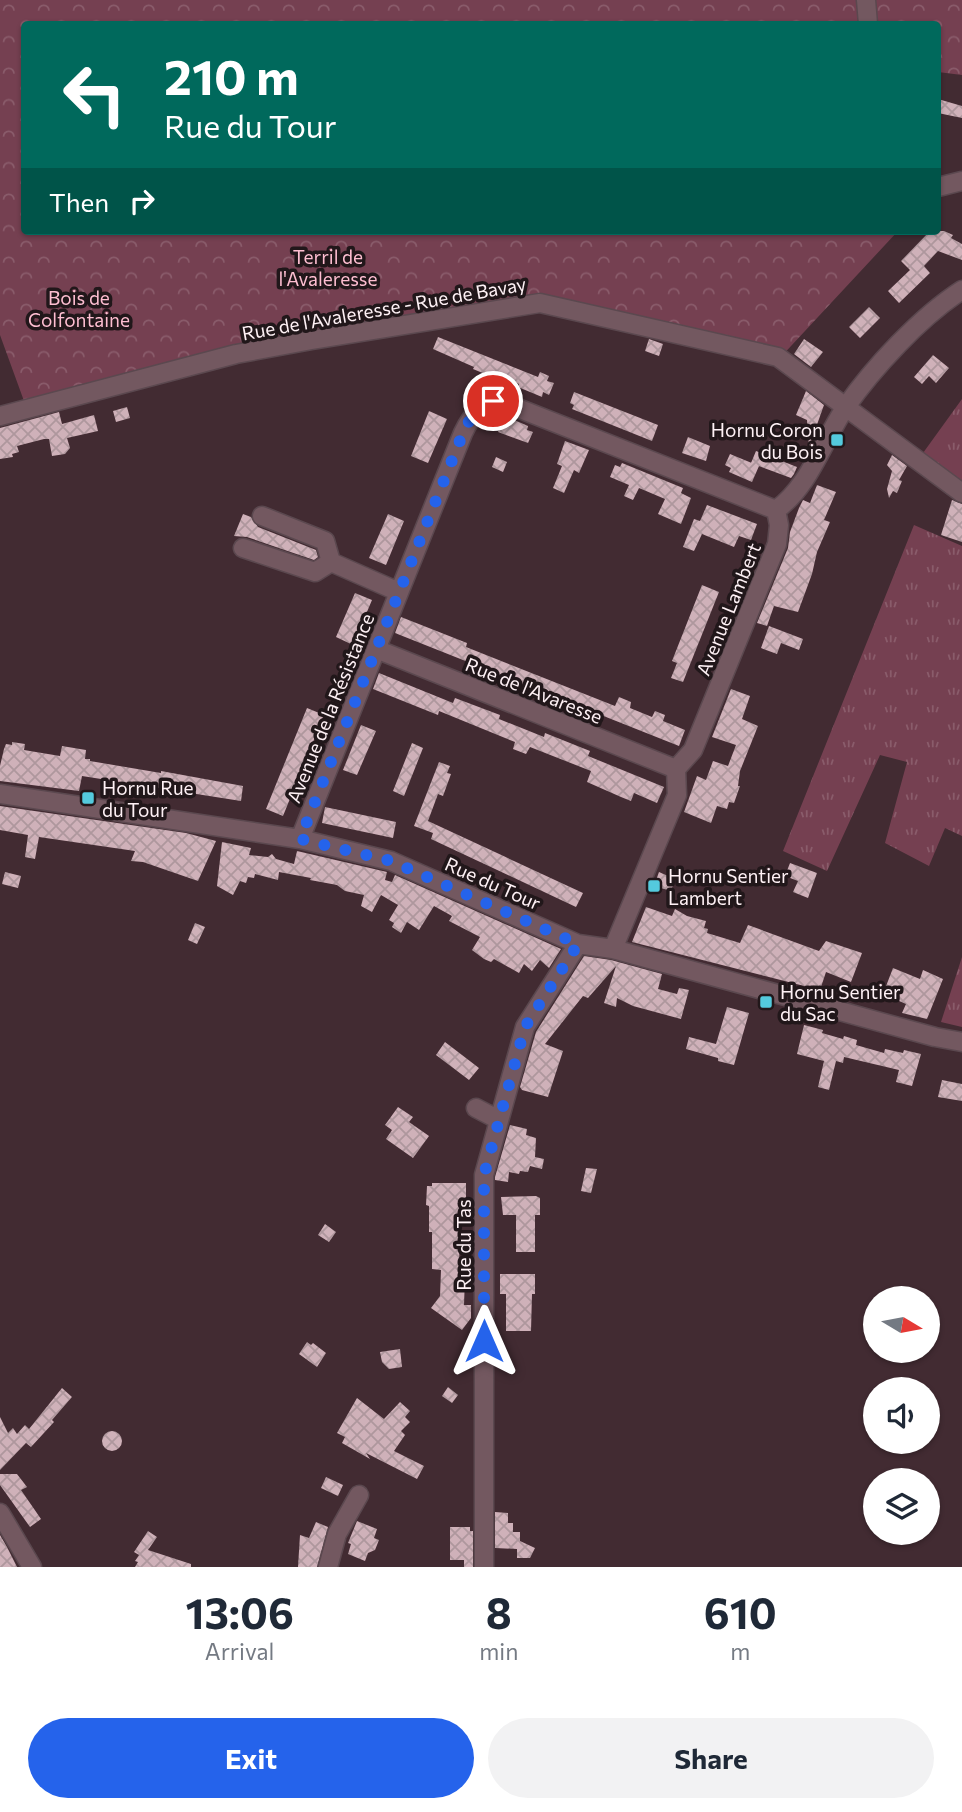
<!DOCTYPE html>
<meta charset="utf-8">
<style>
body{margin:0;font-family:Commissioner,sans-serif;background:#f2f2f3;color:#1f2937;height:100vh;display:flex;flex-direction:column;font-size:26px;white-space:nowrap}
*{box-sizing:border-box;margin:0}
p{font-size:23px;color:#747a83}
.icon{flex:none;width:38px;height:38px;fill:none;stroke:currentColor;stroke-width:2;stroke-linecap:round;stroke-linejoin:round}
.map{position:relative;height:1567px;overflow:hidden}
.side{display:flex;flex-direction:column;background:#fff;flex:1}
.side>*{flex:none}
.top-card{position:absolute;left:21px;top:21px;width:920px;height:214px;border-radius:7px;box-shadow:0 2px 5px #0004;background:#00695c;color:#fff;overflow:hidden}
.needle{width:46px;rotate:100deg}
.controls{position:absolute;left:863px;top:1286px;display:grid;gap:14px}
.controls a{display:grid;place-items:center;width:77px;height:77px;border-radius:50%;background:#fff;box-shadow:0 2px 5px #0004;font-size:35px}
.pin{position:absolute;display:grid;place-items:center;width:60px;height:60px;color:#fff;margin:-30px;border:4px solid #fff;border-radius:50%;box-shadow:0 2px 7px #0007}
.me{position:absolute;width:77px;margin:-38px;rotate:0deg;stroke-linejoin:round;filter:drop-shadow(0 0 5px #0008)}
.turn{display:flex;align-items:center;gap:24px;height:147px;padding:0 28px;font-size:32px}
.turn .icon{width:91px;height:91px;stroke-width:2.5}
.turn b{display:block;font-size:49px;line-height:60px}
.then{display:flex;align-items:center;height:66px;padding:0 28px;background:#0003;gap:14px;font-size:26px}
.eta{display:flex;justify-content:space-evenly;align-items:center;height:119px;text-align:center}
.eta b{font-size:42px;font-weight:700;line-height:49px}
.cta{display:flex;gap:14px;margin-top:auto;padding:14px 28px}
.cta a{flex:1;height:80px;border-radius:42px;background:#2563eb;color:#fff;font-size:28px;font-weight:700;line-height:80px;text-align:center}
.cta a+a{background:#f2f2f3;color:#1f2937}
.map>svg:first-child{display:block}
</style>
<div class="map">
<svg width="962" height="1567" viewBox="0 0 962 1567">
<defs>
<pattern id="grass-tufts" width="24" height="20" patternUnits="userSpaceOnUse" patternTransform="scale(1.75)"><rect width="24" height="20" fill="#754051"/><path d="M3 7l-1-3M5 7V3M7 7l1-3M15 17l-1-3M17 17v-4M19 17l1-3" fill="none" stroke="#8a5c6b"/></pattern>
<pattern id="forest-crowns" width="20" height="18" patternUnits="userSpaceOnUse" patternTransform="scale(1.75)"><rect width="20" height="18" fill="#754051"/><path d="M2 6a3 3 0 1 1 6 0M12 15a3 3 0 1 1 6 0" fill="none" stroke="#8a5c6b"/></pattern>
<pattern id="building-cross-hatch" width="8" height="8" patternUnits="userSpaceOnUse" patternTransform="scale(1.75)"><rect width="8" height="8" fill="#cfb1b9"/><path d="M0 0l8 8M0 8l8-8" fill="none" stroke="#ae979d"/></pattern>
</defs>
<rect width="100%" height="100%" fill="#422b32"/>
<path fill="url(#grass-tufts)" d="M962,399V482L923,453Z
M914,525L962,546V836L945,828L929,866L885,843L907,762L880,755L827,871L783,851Z
M962,957V1027L941,1022Z"/>
<path fill="url(#forest-crowns)" d="M0,0H863L864,24H24V231H898L778,360L539,295L24,401L0,335Z
M869,0H962V75L938,72V24H871Z"/>
<path fill="url(#building-cross-hatch)" d="M938,99L962,106V118L938,113Z
M930,231H944L953,235L951,238L962,244V260L938,251L924,266L930,273L899,303L888,291L910,270L901,261Z
M869,307L880,318L860,338L849,327Z
M438,337L538,377L540,372L549,376L547,381L554,383L549,395L543,392L542,397L518,387L519,384L499,375L497,379L473,369L474,367L433,349Z
M649,339L663,344L659,356L645,351Z
M804,339L823,352L811,367L794,354Z
M933,355L949,368L936,383L929,376L922,384L914,377Z
M806,391L824,405L809,447L807,420L796,415Z
M574,392L658,425L652,441L572,409L574,405L570,403Z
M127,407L130,418L116,422L113,411Z
M429,411L447,419L428,463L411,456Z
M59,412L62,424L94,415L98,431L67,438L70,448L65,454L52,456L49,439H44L17,446L19,452L12,454L13,457L0,459V428Z
M505,416L528,426L527,430L533,432L528,443L498,432Z
M688,437L710,446L706,461L682,453Z
M565,441L589,450L579,473L574,470L564,493L553,488L562,466L557,464Z
M756,451L797,467L794,474L791,478L751,463Z
M730,454L759,466L752,482L729,472L731,468L725,465Z
M892,455L907,466L899,480L902,481L897,493L893,491L889,498L887,489L892,471L887,465Z
M496,457L507,462L503,472L492,467Z
M622,463L683,488L681,493L691,498L681,524L658,514L665,499L639,488L633,500L624,496L629,485L610,477L615,465L620,467Z
M817,485L836,492L824,520L830,522L817,552L812,574L798,612L774,606L767,626L757,623L788,548L790,532L799,508L803,500L810,503Z
M952,500L962,504V542L941,535Z
M707,505L757,524L751,540L739,536L734,547L702,534L694,551L683,547L694,519L700,521Z
M243,514L251,517L258,527L316,550L318,557L314,560L247,537L234,536Z
M388,514L404,521L386,565L369,558Z
M702,585L719,592L683,682L671,678L677,663L672,661Z
M355,593L372,600L353,645L336,637Z
M401,617L467,643L466,647L615,706L619,697L631,702L630,708L652,717L655,711L665,715L663,721L685,730L679,746L601,715L599,720L555,702L556,698L535,690L513,681L511,685L466,667L468,662L395,633Z
M769,626L803,639L799,650L781,643L777,654L761,648Z
M379,673L453,703L455,698L500,715L499,719L544,737L545,733L590,751L588,756L664,787L657,803L634,793L631,801L621,797L587,782L591,771L530,747L526,754L513,749L515,742L439,711L438,715L373,689Z
M731,689L750,696L742,719L758,726L740,771L738,786H740L734,803L729,802L727,809L717,806L711,823L684,812L697,776L706,780L713,761L728,766L736,745L712,737Z
M307,708L324,715L283,816L266,809Z
M361,725L376,731L357,775L343,770Z
M12,742L25,744L24,750L60,756L62,746L86,750L85,759H90V761L161,773V771L243,786L241,801L82,776L79,791L0,781V766L4,749L6,744L12,745Z
M412,743L423,748L404,796L393,791Z
M439,762L450,766L447,773L451,774L443,796L438,794L428,821L583,893L576,907L431,839L433,833L414,826Z
M0,806L186,833L216,841L198,881L143,862L131,861L135,851L39,837L35,859L25,857L28,835L0,830Z
M325,807L396,822L393,838L322,823Z
M222,842L251,848L249,855L268,857L272,854L276,859L294,864L297,851L387,872L385,880L392,882L395,875L561,949L549,968L540,960L532,971L524,964L519,973L494,959L491,962L484,959L472,950L480,937L449,921L452,916L434,906L419,930L407,922L401,933L392,927L394,923L389,920L398,905L381,895L372,912L361,906L364,895L345,891L337,885L310,880L311,878L279,872L278,880L255,874L254,878L248,877L246,883L240,881L233,895L217,886Z
M790,863L817,873L808,898L793,892L798,881L785,876Z
M5,872L21,876L18,888L2,884Z
M659,872L675,879L671,891L654,886Z
M646,907L672,916L675,909L687,916L706,921L704,928L708,929L707,933L740,943L748,925L819,951L826,941L862,953L851,982L826,972L820,990L632,942Z
M195,923L205,927L197,944L188,940Z
M584,956L611,960L662,974L658,989L677,994L679,988L689,990L681,1019L633,1006L617,998L616,1007L604,1003L616,966L588,998L583,996L545,1044L563,1051L548,1097L522,1090L520,1087L536,1032Z
M893,968L920,979L923,970L943,979L927,1019L902,1013L906,1004L883,994Z
M727,1007L749,1013L734,1065L718,1061V1058L686,1049L689,1037L716,1044Z
M804,1025L823,1030L822,1033L843,1039L844,1036L857,1040L856,1045L884,1053L885,1049L903,1053L904,1050L921,1054L912,1086L896,1082L899,1070L844,1057L843,1063L836,1061L829,1090L818,1087L824,1061L797,1054Z
M445,1042L479,1068L469,1080L436,1055Z
M942,1080L962,1084V1101L938,1097Z
M398,1107L413,1117L409,1122L429,1136L413,1158L386,1139L392,1130L385,1125Z
M510,1125L527,1129L526,1135L536,1138L535,1157L544,1159L542,1169L530,1166L528,1172L520,1171L519,1174L509,1172L508,1182L495,1180V1177Z
M586,1168L597,1169L591,1193L581,1191Z
M432,1183H466V1201H460L459,1277H465L464,1305H471V1318L462,1330L431,1308L440,1296L441,1270L432,1269V1232H429V1206L426,1205L427,1186H432Z
M536,1196L540,1198V1215H535V1252H516V1215H503L501,1197Z
M325,1224L336,1232L329,1242L318,1235Z
M500,1274H535V1294H532L531,1331H506V1294H500Z
M307,1342L311,1345L313,1343L326,1353L317,1367L299,1354Z
M400,1349L402,1367L389,1369L382,1362L380,1352Z
M448,1387L458,1395L452,1403L442,1396Z
M62,1388L72,1397L52,1420L54,1422L31,1447L26,1443L0,1470V1417L8,1433L13,1428L17,1434L25,1425L29,1429Z
M357,1398L384,1419L400,1402L410,1411L405,1417L410,1422L401,1431L405,1435L394,1451L424,1466L417,1479L366,1453L370,1459L342,1443L345,1437L337,1433Z
M102 1441a10 10 0 1 1 20 0a10 10 0 1 1-20 0Z
M0,1474H17L27,1487L21,1490L41,1519L30,1527L0,1485Z
M326,1477L343,1485L338,1496L321,1488Z
M495,1512L508,1513V1523H513V1532H520V1541L535,1548L530,1558H517V1549L495,1548Z
M357,1521L377,1529L374,1538L379,1540L375,1550L368,1553L365,1561L348,1554L351,1544L348,1543Z
M316,1522L328,1527L317,1567H298L300,1535L309,1538Z
M450,1527H470V1531H473V1567H464V1560H450Z
M148,1531L157,1537L148,1550L191,1564V1567H135L138,1562L135,1561L139,1555L134,1552Z
M0,1535L7,1547L17,1567H0Z"/>
<g fill="none" stroke-linecap="round" stroke-linejoin="round">
<defs>
<path id="minor" d="M866,0L868,24
M938,187L962,181
M0,416L236,354L312,340L540,303L778,357L962,493
M262,516L325,541L331,562
M243,548L315,572L331,562L399,592
M376,649L676,769
M0,794L300,839L391,861L578,944L613,949L935,1037L962,1042
M300,839L463,433C472,414 483,401 505,403L776,510
M613,949L677,795L676,769L693,750L777,544L779,525L776,510C809,487 823,441 845,408C873,368 920,317 962,290
M476,1108L499,1120
M0,1513L32,1567
M328,1567L337,1534L359,1495
M484,1567V1175L525,1027L578,944"/>
</defs>
<use href="#minor" stroke="#5b484f" stroke-width="21"/>
<use href="#minor" stroke="#735860" stroke-width="18"/>
</g>
<g fill="none" stroke-linecap="round" stroke-linejoin="round">
<path stroke="#2563eb" stroke-width="12" stroke-dasharray="0 21.6" d="M484,1341V1175L525,1027L578,944L391,861L300,839L463,433C470,417 477,409 493,401"/>
</g>
<g fill="#54cadd" stroke="#21171a" stroke-width="2.5">
<rect x="830" y="433" width="14" height="14" rx="3.5"/>
<rect x="81" y="791" width="14" height="14" rx="3.5"/>
<rect x="647" y="879" width="14" height="14" rx="3.5"/>
<rect x="759" y="995" width="14" height="14" rx="3.5"/>
</g>
<g text-anchor="middle" dominant-baseline="central" stroke-width="7" stroke-linejoin="round" paint-order="stroke">
<g font-size="19" fill="#febed1" stroke="#21171a">
<text x="328" y="256">Terril de<tspan x="328" dy="22">l'Avaleresse</tspan></text>
<text x="79" y="297">Bois de<tspan x="79" dy="22">Colfontaine</tspan></text>
</g>
<g font-size="19" fill="#fef1f5" stroke="#21171a">
<text transform="translate(384 308) rotate(-10)">Rue de l'Avaleresse - Rue de Bavay</text>
<text transform="translate(728 609) rotate(-68)">Avenue Lambert</text>
<text transform="translate(534 690) rotate(22)">Rue de l'Avaresse</text>
<text transform="translate(330 708) rotate(-68)">Avenue de la Résistance</text>
<text transform="translate(493 883) rotate(24)">Rue du Tour</text>
<text transform="translate(463 1245) rotate(-90)">Rue du Tas</text>
</g>
<g font-size="19" fill="#fef1f5" stroke="#21171a" text-anchor="start">
<text x="823" y="429" text-anchor="end">Hornu Coron<tspan x="823" dy="22">du Bois</tspan></text>
<text x="102" y="787">Hornu Rue<tspan x="102" dy="22">du Tour</tspan></text>
<text x="668" y="875">Hornu Sentier<tspan x="668" dy="22">Lambert</tspan></text>
<text x="780" y="991">Hornu Sentier<tspan x="780" dy="22">du Sac</tspan></text>
</g>
</g>
</svg>
<div class="controls">
<a><svg class="needle" viewBox="-14 -14 28 28"><path d="M0-13l5 13h-10z" fill="#e53935"/><path d="M0 13l5-13h-10z" fill="#747a83"/></svg></a>
<a><svg class="icon" aria-label="sound" viewBox="0 0 24 24"><path d="M4 9h4l5-4v14l-5-4H4zM17 9q2 3 0 6"/></svg></a>
<a><svg class="icon" aria-label="layers" viewBox="0 0 24 24"><path d="M12 4l9 5-9 5-9-5zM3 14l9 5 9-5"/></svg></a>
</div>
<div class="pin" style="left:493px;top:401px;background:#d93025"><svg class="icon" aria-label="arrive" viewBox="0 0 24 24"><path d="M6 21V4h12l-3 4 3 4H6"/></svg></div>
<svg class="me" style="left:484px;top:1341px" viewBox="-20 -20 40 40"><path d="M0-17L14 15 0 8-14 15z" fill="#2563eb" stroke="#fff" stroke-width="4"/></svg>
<div class="top-card">
<div class="turn"><svg class="icon" aria-label="left" viewBox="0 0 24 24"><path d="M17 20v-9H6M10 6l-5 5 5 5"/></svg><div><b>210 m</b>Rue du Tour</div></div>
<div class="then">Then<svg class="icon" aria-label="right" viewBox="0 0 24 24"><path d="M7 20v-9h11M14 6l5 5-5 5"/></svg></div>
</div>
</div>
<section class="side">
<div class="eta">
<div><b>13:06</b><p>Arrival</p></div>
<div><b>8</b><p>min</p></div>
<div><b>610</b><p>m</p></div>
</div>
<div class="cta"><a>Exit</a><a>Share</a></div>
</section>
